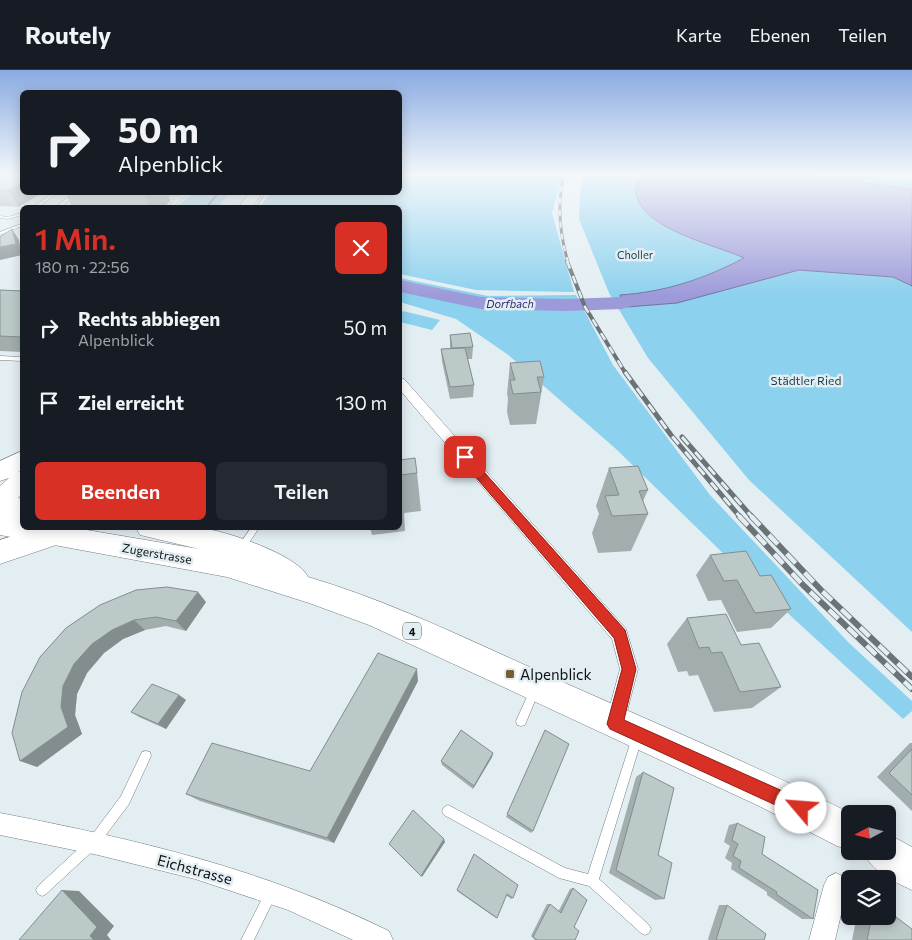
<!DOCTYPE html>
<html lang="de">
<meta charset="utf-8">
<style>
body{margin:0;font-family:Commissioner,sans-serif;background:#242831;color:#f1f3f6;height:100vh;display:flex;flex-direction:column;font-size:19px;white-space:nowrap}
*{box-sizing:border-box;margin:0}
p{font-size:16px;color:#9ea1a6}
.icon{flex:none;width:28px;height:28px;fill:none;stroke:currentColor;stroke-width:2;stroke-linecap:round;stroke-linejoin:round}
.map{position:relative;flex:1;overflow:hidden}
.details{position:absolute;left:20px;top:135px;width:382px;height:325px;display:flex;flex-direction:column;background:#171b24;border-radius:8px;box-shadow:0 2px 12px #0003}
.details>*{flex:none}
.guide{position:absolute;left:20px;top:20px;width:382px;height:105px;border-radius:8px;box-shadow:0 2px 12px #0003;background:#171b24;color:#f1f3f6;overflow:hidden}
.needle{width:32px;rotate:263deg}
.tools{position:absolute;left:841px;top:735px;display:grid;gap:10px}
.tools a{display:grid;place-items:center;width:55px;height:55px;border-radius:8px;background:#171b24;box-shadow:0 2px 12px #0003;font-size:25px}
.pin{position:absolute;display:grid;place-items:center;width:42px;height:42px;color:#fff;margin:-21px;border-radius:10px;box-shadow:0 2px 8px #0006}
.me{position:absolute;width:55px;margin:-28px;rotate:297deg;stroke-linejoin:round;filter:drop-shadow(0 0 4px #0008)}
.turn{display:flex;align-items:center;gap:18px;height:105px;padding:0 15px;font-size:22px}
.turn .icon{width:65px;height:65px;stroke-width:2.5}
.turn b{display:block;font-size:35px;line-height:42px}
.round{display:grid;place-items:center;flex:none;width:52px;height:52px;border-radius:8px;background:#242831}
.overview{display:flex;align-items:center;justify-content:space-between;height:85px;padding:0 15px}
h1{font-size:30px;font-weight:600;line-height:38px;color:#d93025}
.primary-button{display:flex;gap:10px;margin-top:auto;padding:10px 15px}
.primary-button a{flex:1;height:58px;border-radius:8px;background:#d93025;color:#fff;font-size:20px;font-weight:600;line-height:58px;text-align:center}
.primary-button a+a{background:#242831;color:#f1f3f6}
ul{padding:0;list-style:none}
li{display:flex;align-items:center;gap:15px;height:75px;padding:0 15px}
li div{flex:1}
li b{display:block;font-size:19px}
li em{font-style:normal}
header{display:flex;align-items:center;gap:30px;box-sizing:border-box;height:70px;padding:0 25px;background:#171b24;border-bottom:1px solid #363941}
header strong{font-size:24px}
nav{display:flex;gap:28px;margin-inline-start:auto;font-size:18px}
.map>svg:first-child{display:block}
</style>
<header>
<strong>Routely</strong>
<nav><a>Karte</a><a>Ebenen</a><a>Teilen</a></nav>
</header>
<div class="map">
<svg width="912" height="870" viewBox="0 0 912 870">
<rect width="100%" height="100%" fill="#e3eef3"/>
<path fill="#8cd1ee" d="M400,104H563L552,143L574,222L476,220L400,204V138L261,137L272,123L400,122Z
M584,104H649L641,107L673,160L744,188C702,209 667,222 621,225L627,237L677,233L799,200L893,207L912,216V562L749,410L648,288L609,223L579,149L580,123Z
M798,104H855L886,110L912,109V119Z
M193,123V122L230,123L217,137H177Z
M400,208L488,226L576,225L613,295L710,425L849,573L912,631V641L903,649L733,493L616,379L507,284L456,249L400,232Z
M403,241L440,250L432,260L400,252V244Z"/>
<path fill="#9d9ada" stroke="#72719f" d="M649,104H798L912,119V216L893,207L799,200L677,233L627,237L622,233L620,225C665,222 704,209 744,188C714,174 639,159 636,121C635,111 640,107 649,104Z"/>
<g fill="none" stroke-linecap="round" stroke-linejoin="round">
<path stroke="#72719f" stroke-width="2.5" d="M206,138L219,122"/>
<path fill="#9d9ada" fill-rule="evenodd" d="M400,210L481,227L567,229L622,227L629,229L632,233L629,237L622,239L567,241L481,239L400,222Z"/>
<defs>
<path id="lane" d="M54,122H59L37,138H32Z
M75,122H80L59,138H54Z
M183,122H188L172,138H167L176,129L160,128L158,127L160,126L179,127Z
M267,122H271L260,138H256Z
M22,143V145L8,149L0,148V146L8,147Z
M21,154H22V156L0,165V162Z
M0,286L22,287V291L0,290Z
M251,458H259L244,480L241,481L238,480L237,478L238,476Z
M534,616L537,618L539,621L525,655L521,656L517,655L516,651L531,618Z
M637,663L641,664L642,668L599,809L649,855L651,859L649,863L645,865L641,863L589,816L559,808L444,745L442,741L444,737L448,735L452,737L565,798L588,804L632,668L633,664Z
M146,681L150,682L151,686L129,734L97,777L46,824L42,826L38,824L36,820L38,816L89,769L121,726L142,682Z
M270,819L274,821L276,825L254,870H241L266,821Z"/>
<path id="street" d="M400,308L404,309L626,559L638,599L622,661L615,664L608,661L605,654L620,599L612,569L400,320Z
M0,743C139,770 261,798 389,861L393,870H353L288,840L195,809L98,785L0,765Z
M836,803L844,807L848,815L835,870H809L824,815L828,807Z"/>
<path id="primary" d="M250,122H263L251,138H238Z
M22,381V400L18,402L22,401V424L18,428L22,429V458H75L199,479L140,465L136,458C155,455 182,455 202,458C226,461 298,485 308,507C393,532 475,573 556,609C655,653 755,695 852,744H850L852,781L837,776L759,736L499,615L369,555L309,533L227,507L0,465V416L9,408L0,411V391Z
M888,764L912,777V820C892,811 871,801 863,781H888Z"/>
<path id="highway" d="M39,458H63L66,465L62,473L0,494V470Z"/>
</defs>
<use href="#lane" stroke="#727c81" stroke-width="1"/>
<use href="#street" stroke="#727c81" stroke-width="1"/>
<use href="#primary" stroke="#727c81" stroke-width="1"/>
<use href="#highway" stroke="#727c81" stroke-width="1"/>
<use href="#lane" fill="#fff" fill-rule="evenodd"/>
<use href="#street" fill="#fff" fill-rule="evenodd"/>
<use href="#primary" fill="#fff" fill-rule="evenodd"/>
<use href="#highway" fill="#fff" fill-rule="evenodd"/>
<defs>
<path id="rail-far3" d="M564,104C557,134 559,162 568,192"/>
<path id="rail-far2" d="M567,191L585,237L626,304"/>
<path id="rail-far1" d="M625,302L671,365L740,447
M682,367L752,447"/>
<path id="rail" d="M739,446L803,515L912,619
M751,446L822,521L912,607"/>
</defs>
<use href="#rail-far3" stroke="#6c7376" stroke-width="3"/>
<use href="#rail-far2" stroke="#6c7376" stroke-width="4"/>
<use href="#rail-far1" stroke="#6c7376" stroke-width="5"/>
<use href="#rail" stroke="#6c7376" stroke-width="6"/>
<use href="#rail-far3" stroke="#e3eef3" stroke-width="2" stroke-dasharray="6" stroke-linecap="butt"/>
<use href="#rail-far2" stroke="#e3eef3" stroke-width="2.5" stroke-dasharray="8" stroke-linecap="butt"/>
<use href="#rail-far1" stroke="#e3eef3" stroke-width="3" stroke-dasharray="10" stroke-linecap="butt"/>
<use href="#rail" stroke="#e3eef3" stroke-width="4.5" stroke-dasharray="13" stroke-linecap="butt"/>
</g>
<path fill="#a2adad" d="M0,104L19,137L0,136Z
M65,122H179L176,125L167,124L170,131L163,138H73Z
M0,220L22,221V282L0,281Z
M450,265L473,277L472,289H468L474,315L473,327L450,329L442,291L441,279L450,278Z
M510,293L544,307L536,354L510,355L507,342L508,328L507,324Z
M400,390L417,403L421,441L404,443L405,461L372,465L370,458H400Z
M609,398L648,420L643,431L648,444L631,481L598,483L592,463L599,444L596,436Z
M710,485L760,506L791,539L771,558L737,562L721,530L708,531L696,505Z
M206,532L186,561L166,556L145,560L123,569L104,583L87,603L77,624L75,645L82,664L37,697L66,558Z
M687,548L741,575L781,617L752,638L714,642L698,605L689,606L687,601L678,602L667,574Z
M418,611L334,773L200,731L186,724L310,701Z
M179,625L186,630L166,659L139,647L131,642Z
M545,660L533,761L531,763L506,747Z
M910,673H912V741L877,707Z
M493,683L492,687L473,719L442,695L441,691Z
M643,702L664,829L655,830L609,803L636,707Z
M737,753L762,784L813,849H802L767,825V822L731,799L732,793L725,788L730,776L724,772L729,755Z
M474,784L513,828L511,829L506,825L497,848H496L457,821Z
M573,818L575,870H535L531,866L547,834H550L558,842L570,819Z
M719,835H727L764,870H709L708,869Z
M857,846H888L912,870H852Z"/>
<path fill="#848d8d" d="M22,112V122H43L19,137L8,120Z
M149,122H167L170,131L163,138H150L145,126Z
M12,159L19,170L22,185L0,190V177Z
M198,522L206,532L186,561L176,551Z
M134,550L145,560L123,569L104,583L87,603L77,624L75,645L82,664L37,697L20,691L61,637L63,616L74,594L92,574L112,560Z
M417,599L418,611L334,773L327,768Z
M179,625L186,630L166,659L158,654Z
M493,683L492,687L473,719L474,716Z
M444,769L445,772L422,807L421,806Z
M62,820L79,821L114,856L107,865L111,870H94L90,866Z"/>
<path fill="#bcc9c9" stroke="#848d8d" d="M22,104V112L8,120H0V105Z
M75,122H149L145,126Z
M12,159L16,174L0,177V167Z
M0,220L22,221V267L0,266Z
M470,263L473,277L452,278L450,265Z
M465,278L474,315L450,317L441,279Z
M540,291L544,307H537L541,322L513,324L510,310H515L510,293Z
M415,388L417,403L400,405V390Z
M638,396L648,420L639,421L648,444L612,446L605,426L619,425L609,398Z
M746,481L760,506L771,505L791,539L755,543L737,510L724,511L710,485Z
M167,517L198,522L176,551L156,547L134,550L112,560L92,574L74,594L63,616L61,637L68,657L20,691L12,663L22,622L40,587L66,558L100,535L136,520Z
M726,544L741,575L759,573L781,617L740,622L722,582L711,583L709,577L699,578L687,548Z
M378,583L417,599L327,768L186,724L212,673L310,701Z
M152,614L179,625L158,654L131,642Z
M461,660L493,683L474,716L441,691Z
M545,660L569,674L533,761L507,744Z
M912,679V725L889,703Z
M643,702L674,718L658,785L672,793L664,829L616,800Z
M413,740L444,769L421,806L389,774Z
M737,753L765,767L762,784L818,820L813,849L776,824L777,822L739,798L741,791L733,786L738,774L732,770Z
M474,784L518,815L513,828L507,824L497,848L457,820Z
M573,818L587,830L574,857L579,861L575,870H537L533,867L550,834L561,843Z
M62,820L97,857L90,866L94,870H19Z
M727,835L766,864L764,870H716Z
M888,841L912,859V870H867L872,846H888Z"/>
<linearGradient id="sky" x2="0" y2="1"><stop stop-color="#8aaae2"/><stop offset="0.46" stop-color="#f2f7fa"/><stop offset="1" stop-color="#f2f7fa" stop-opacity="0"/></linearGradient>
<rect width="912" height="226" fill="url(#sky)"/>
<path fill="#d93025" stroke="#8d1f18" d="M465,383L468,384L625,560L636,599L624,650L807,732L810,738L807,744L801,747L795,744L610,659L607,654L622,599L614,568L461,390V384Z"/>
<rect fill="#785d2f" stroke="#e3eef3" stroke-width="2" x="505" y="599" width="10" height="10" rx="2.5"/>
<g text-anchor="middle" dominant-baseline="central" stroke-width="5" stroke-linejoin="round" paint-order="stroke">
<g font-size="11" fill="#193e4c" stroke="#e3eef3">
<text x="635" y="184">Choller</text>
</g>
<g font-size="11" font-style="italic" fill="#342772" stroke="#e3eef3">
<text x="510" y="233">Dorfbach</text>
</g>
<rect fill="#e3eef3" stroke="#4e5457" stroke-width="1" x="403" y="552.5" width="18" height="17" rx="4"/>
<g font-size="11" font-weight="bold" fill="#0e1214">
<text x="412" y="561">4</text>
</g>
<g font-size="12" fill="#193e4c" stroke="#e3eef3">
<text x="806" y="310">Städtler Ried</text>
</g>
<g font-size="12" fill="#0e1214" stroke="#e3eef3">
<text transform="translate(157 483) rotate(10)">Zugerstrasse</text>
</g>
<g font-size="15" fill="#0e1214" stroke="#e3eef3" text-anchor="start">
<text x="520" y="604">Alpenblick</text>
</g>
<g font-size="15" fill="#0e1214" stroke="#e3eef3">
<text transform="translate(195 799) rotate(15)">Eichstrasse</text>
</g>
</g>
</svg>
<div class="tools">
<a><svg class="needle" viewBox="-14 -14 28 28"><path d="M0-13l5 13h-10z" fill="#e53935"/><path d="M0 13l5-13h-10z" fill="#9ea1a6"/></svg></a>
<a><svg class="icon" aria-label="layers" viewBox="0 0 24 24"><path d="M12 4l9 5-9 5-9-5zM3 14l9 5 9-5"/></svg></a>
</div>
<div class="pin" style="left:465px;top:387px;background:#d93025"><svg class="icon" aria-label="arrive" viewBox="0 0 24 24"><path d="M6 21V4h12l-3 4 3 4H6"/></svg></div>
<svg class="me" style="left:801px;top:738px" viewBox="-20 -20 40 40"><circle r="19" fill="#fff"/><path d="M0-13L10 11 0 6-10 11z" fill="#d93025"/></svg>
<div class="guide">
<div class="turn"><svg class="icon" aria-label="right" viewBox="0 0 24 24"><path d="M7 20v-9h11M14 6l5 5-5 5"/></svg><div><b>50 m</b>Alpenblick</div></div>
</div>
<section class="details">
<div class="overview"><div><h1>1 Min.</h1><p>180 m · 22:56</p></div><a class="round" style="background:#d93025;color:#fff"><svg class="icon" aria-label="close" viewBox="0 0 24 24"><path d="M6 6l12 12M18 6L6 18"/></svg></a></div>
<ul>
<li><svg class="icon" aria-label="right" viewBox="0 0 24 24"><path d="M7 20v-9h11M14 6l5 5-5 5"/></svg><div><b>Rechts abbiegen</b><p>Alpenblick</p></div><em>50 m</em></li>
<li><svg class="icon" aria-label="arrive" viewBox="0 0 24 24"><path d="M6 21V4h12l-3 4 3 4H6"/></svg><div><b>Ziel erreicht</b></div><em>130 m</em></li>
</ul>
<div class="primary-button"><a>Beenden</a><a>Teilen</a></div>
</section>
</div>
